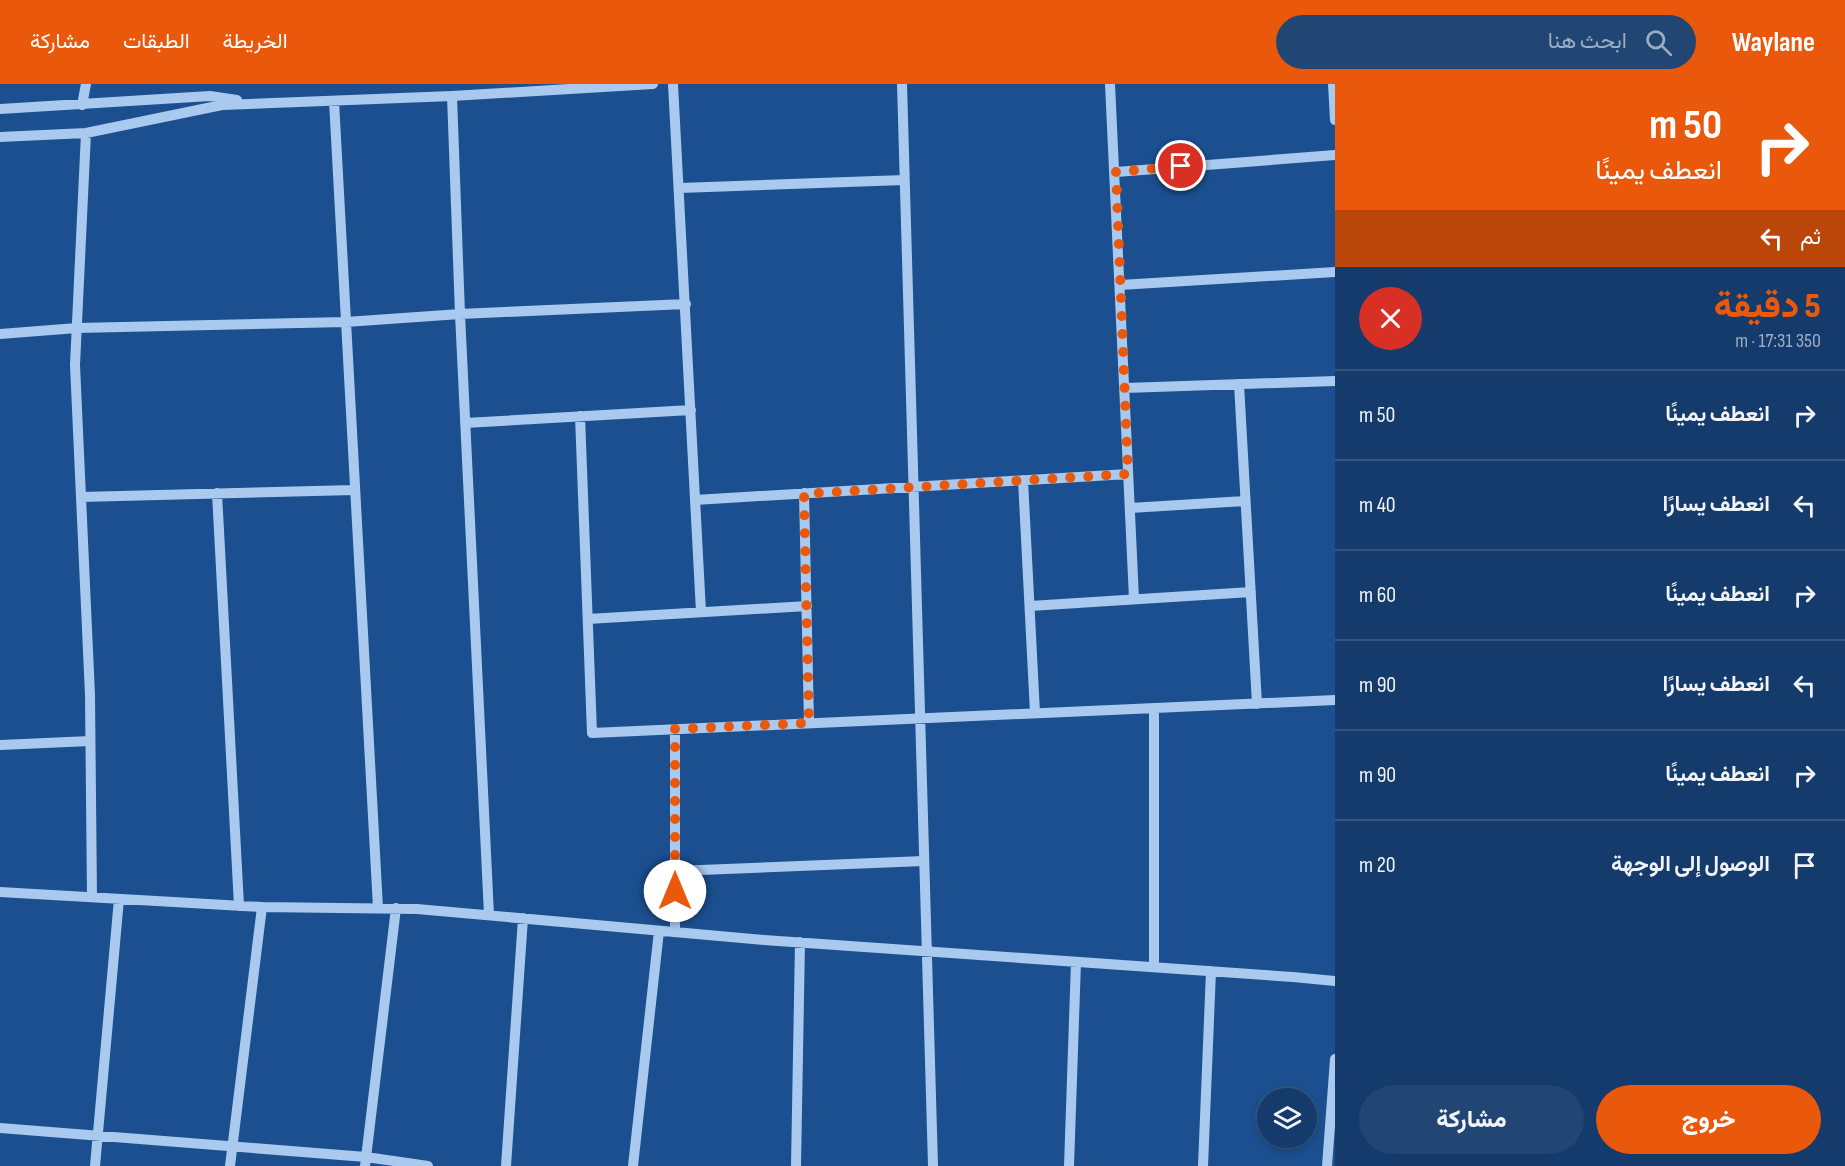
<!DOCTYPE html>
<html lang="ar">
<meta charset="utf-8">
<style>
body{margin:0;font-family:"Sofia Sans Condensed",Vazirmatn,sans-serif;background:#214673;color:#f1f3f6;direction:rtl;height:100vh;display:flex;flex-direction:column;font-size:22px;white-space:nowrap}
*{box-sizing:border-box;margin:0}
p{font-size:20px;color:#9dadc1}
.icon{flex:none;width:33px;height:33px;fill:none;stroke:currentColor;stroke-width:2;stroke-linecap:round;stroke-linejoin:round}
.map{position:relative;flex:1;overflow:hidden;direction:ltr}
.panel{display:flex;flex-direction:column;background:#143b6b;width:510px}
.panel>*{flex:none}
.banner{background:#ea580c;color:#fff;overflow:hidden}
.tools{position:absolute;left:1257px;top:1004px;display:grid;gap:12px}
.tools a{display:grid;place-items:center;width:60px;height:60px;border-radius:50%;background:#143b6b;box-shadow:0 3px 9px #0003,0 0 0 2px #33557e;font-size:30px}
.pin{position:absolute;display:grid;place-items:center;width:51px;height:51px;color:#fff;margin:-26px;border:3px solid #fff;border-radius:50%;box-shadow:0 2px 6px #0007}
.me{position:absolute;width:66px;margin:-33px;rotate:0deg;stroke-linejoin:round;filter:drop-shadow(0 0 4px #0008)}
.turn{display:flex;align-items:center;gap:21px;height:126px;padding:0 24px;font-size:27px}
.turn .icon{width:78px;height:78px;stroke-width:2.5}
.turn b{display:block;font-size:42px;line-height:51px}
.then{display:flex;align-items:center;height:57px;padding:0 24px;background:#0003;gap:12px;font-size:22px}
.round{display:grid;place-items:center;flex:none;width:63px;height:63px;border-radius:32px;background:#214673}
.overview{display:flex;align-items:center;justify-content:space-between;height:102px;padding:0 24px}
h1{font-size:36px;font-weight:800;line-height:45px;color:#ea580c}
.cta{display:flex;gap:12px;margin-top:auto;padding:12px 24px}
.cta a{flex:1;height:69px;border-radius:36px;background:#ea580c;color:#fff;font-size:24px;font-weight:800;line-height:69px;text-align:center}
.cta a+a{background:#214673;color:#f1f3f6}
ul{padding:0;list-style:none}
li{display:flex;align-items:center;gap:18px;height:90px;padding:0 24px;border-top:2px solid #33557e}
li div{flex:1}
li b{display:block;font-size:22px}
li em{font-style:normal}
header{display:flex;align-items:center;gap:36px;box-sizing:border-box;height:84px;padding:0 30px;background:#ea580c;color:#fff}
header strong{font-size:28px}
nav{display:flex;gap:33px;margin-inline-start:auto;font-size:21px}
.search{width:420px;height:54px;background:#214673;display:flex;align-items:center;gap:15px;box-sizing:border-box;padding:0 21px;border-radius:33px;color:#9dadc1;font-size:22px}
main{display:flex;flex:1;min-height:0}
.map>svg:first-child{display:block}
</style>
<header>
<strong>Waylane</strong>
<div class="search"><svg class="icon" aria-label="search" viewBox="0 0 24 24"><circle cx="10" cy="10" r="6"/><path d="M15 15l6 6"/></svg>ابحث هنا</div>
<nav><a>الخريطة</a><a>الطبقات</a><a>مشاركة</a></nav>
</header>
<main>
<section class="panel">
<div class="banner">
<div class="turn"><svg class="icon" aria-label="right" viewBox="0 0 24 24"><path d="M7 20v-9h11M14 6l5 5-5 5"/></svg><div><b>50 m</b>انعطف يمينًا</div></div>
<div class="then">ثم<svg class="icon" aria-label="left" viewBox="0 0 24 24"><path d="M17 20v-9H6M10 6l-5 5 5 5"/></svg></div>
</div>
<div class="overview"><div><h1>5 دقيقة</h1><p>350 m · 17:31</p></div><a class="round" style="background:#d93025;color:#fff"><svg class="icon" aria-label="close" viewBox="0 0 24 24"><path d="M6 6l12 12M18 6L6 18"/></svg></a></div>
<ul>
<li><svg class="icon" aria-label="right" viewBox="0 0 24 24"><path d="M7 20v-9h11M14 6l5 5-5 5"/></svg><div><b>انعطف يمينًا</b></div><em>50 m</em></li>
<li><svg class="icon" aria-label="left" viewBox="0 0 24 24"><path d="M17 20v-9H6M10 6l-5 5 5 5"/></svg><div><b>انعطف يسارًا</b></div><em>40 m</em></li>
<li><svg class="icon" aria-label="right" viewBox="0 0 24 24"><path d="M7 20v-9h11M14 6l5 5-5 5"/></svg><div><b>انعطف يمينًا</b></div><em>60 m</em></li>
<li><svg class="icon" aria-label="left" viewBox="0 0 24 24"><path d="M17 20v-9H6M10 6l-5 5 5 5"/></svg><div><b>انعطف يسارًا</b></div><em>90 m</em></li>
<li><svg class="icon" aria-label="right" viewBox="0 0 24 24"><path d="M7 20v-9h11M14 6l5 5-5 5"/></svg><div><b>انعطف يمينًا</b></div><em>90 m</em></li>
<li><svg class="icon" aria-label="arrive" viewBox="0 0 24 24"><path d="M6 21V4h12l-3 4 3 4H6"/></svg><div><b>الوصول إلى الوجهة</b></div><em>20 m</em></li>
</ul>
<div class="cta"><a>خروج</a><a>مشاركة</a></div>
</section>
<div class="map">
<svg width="1335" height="1082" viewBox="0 0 1335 1082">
<rect width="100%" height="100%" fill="#1b4f8f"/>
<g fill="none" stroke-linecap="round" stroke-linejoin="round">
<path stroke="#a9c9ee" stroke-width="10" d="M673,0L701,528
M902,0L933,1082
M1110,0L1134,515
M1333,0L1335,36
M452,12L460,230L489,831
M334,17L378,824
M82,21L86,0
M0,25L210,12L237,16
M86,49L75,281L90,611L92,813
M0,53L86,49L222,21L452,12L653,0
M1116,88L1335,71
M680,104L904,96
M1120,201L1335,188
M0,250L77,244L346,238L460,230L686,220
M1239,300L1257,620
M1125,304L1335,297
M580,332L592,649L1335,616
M465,339L691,326
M1023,396L1035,629
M217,409L239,822
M804,409L809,639
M81,413L355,406
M695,416L1128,390
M1130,424L1245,417
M1030,522L1251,508
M588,535L807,522
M1154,624V883
M675,645V848
M0,661L90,657
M675,787L924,777
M0,808L262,823L417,825L764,856L1293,893L1335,897
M0,1044L366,1073L428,1082
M95,1082L119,815
M230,1082L262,823
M365,1082L396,824
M506,1082L523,834
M633,1082L659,847
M796,1082L800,858
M1069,1082L1076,878
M1203,1082L1211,887
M1327,1082L1335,975"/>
</g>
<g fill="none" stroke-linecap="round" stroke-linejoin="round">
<path stroke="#ea580c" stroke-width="10" stroke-dasharray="0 18" d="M675,807V645L809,639L804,410L1128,390L1116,88L1181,82"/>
</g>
</svg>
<div class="tools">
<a><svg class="icon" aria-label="layers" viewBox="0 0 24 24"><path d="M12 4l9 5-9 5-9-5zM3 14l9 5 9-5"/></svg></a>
</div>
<div class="pin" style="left:1181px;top:82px;background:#d93025"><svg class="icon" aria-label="arrive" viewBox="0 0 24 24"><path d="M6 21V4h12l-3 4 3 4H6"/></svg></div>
<svg class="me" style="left:675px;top:807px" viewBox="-20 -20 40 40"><circle r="19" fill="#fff"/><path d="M0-13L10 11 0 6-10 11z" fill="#ea580c"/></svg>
</div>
</main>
